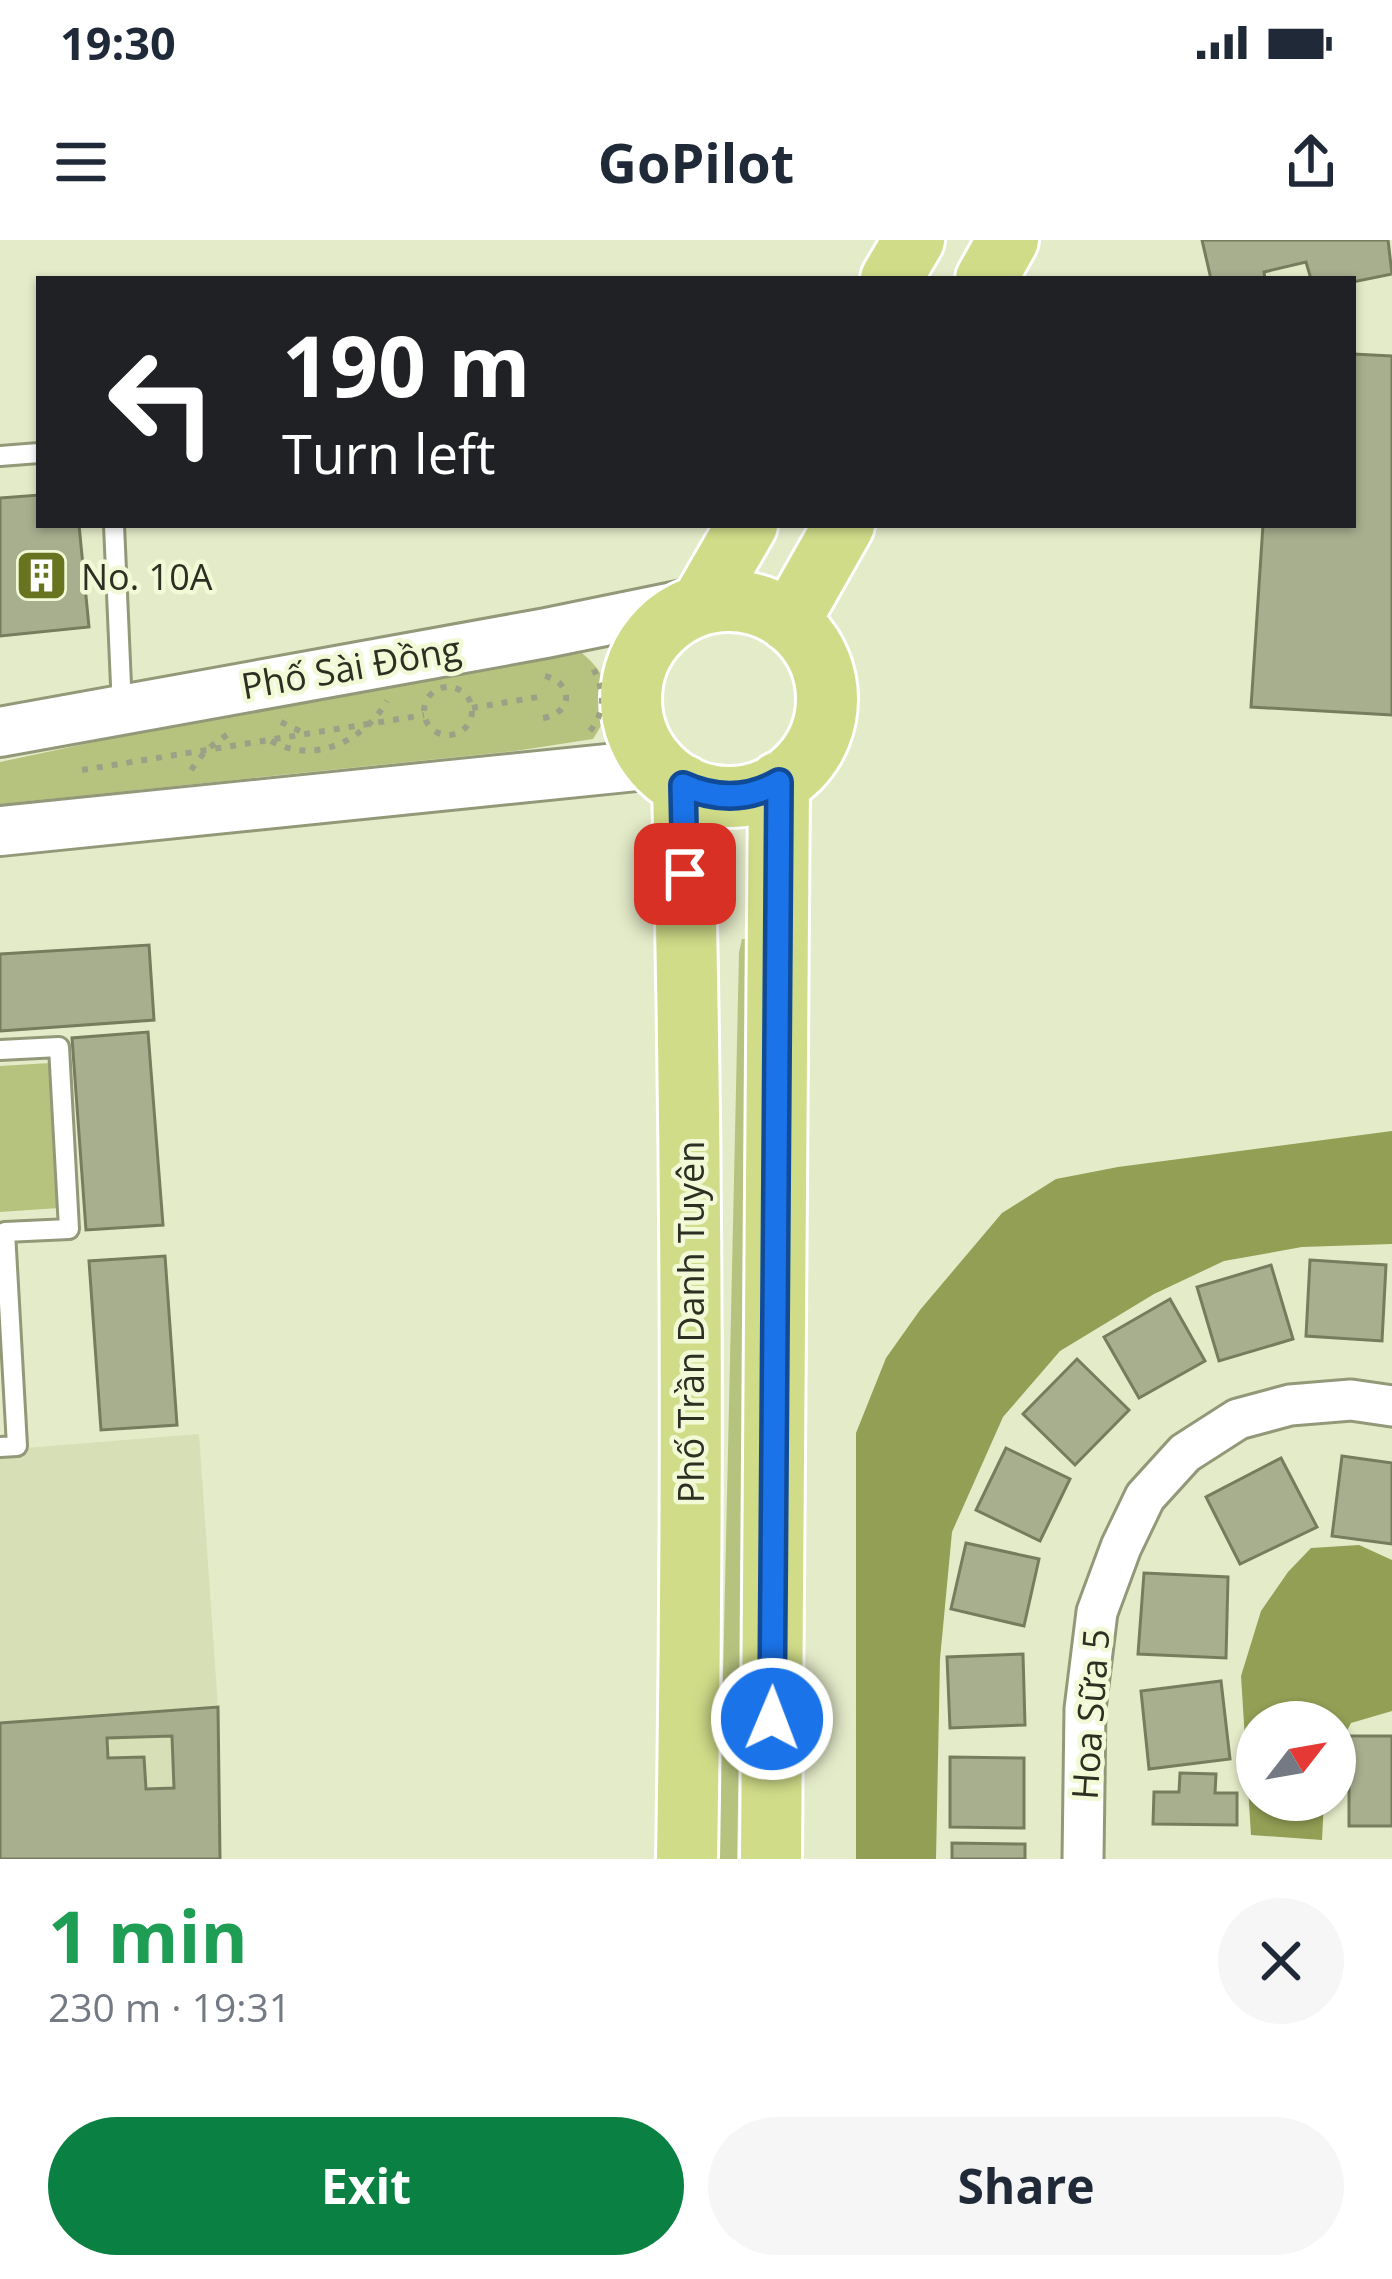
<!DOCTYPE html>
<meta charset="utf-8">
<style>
body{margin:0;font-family:"Open Sans",sans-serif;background:#f6f6f7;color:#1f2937;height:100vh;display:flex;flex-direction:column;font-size:45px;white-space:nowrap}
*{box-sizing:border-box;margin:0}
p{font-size:39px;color:#747a83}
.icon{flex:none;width:66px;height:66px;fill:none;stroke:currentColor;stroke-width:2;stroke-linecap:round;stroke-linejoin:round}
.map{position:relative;height:1619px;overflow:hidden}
.drawer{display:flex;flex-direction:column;background:#fff;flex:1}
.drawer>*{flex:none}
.banner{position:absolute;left:36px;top:36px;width:1320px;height:252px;border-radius:0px;box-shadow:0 3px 9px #0004;background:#202124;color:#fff;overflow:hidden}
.needle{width:78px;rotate:59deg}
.tools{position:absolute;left:1236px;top:1461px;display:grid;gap:24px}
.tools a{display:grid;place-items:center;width:120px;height:120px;border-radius:50%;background:#fff;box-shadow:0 3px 9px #0004;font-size:60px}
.pin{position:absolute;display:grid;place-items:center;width:102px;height:102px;color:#fff;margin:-51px;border-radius:24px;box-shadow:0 6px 18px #0006}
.me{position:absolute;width:132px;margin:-66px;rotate:1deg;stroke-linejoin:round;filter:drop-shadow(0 0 9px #0008)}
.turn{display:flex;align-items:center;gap:42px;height:252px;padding:0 48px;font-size:54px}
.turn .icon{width:156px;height:156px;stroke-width:2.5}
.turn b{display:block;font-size:84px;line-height:102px}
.round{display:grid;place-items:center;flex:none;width:126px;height:126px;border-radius:63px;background:#f6f6f7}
.headline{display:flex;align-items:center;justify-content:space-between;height:204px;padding:0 48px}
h1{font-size:72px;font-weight:700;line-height:90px;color:#1e9e55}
.action{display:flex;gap:24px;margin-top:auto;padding:24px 48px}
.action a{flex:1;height:138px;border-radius:72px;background:#0b8043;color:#fff;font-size:48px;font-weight:700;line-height:138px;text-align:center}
.action a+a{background:#f6f6f7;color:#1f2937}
.status{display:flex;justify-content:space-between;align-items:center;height:84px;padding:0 60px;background:#fff;direction:ltr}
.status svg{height:33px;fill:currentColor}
header{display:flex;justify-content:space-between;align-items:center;height:156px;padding:0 48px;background:#fff;font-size:54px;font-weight:700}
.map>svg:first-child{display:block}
</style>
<div class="status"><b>19:30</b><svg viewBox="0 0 49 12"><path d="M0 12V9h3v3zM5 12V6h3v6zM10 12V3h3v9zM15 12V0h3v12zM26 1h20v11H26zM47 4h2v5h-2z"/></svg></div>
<header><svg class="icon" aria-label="menu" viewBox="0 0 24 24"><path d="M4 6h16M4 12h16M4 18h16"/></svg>GoPilot<svg class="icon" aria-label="share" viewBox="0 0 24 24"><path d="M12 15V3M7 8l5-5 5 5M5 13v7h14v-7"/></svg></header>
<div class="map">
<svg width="1392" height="1619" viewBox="0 0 1392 1619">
<rect width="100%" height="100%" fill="#e4ebc9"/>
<path fill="#d7dfb6" d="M199,1194L218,1467L220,1619H0V1210Z"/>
<path fill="#b6c37e" d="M572,406C610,431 619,461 593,499L515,511L0,564V522L521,411Z
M742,699H749L755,709L737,1619H719L739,712Z
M50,823L59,968L0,972V826Z"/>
<path fill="#929f54" d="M1392,891V1004L1302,1007L1224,1021L1154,1054L1060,1111L1003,1177L952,1292L940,1419L936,1619H856V1193L886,1118L920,1070L1002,973L1056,939L1118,927Z
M1359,1305L1392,1320V1471L1351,1483L1335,1514V1482H1257V1560H1324L1322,1600L1251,1595L1241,1436L1261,1371L1288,1332L1311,1308Z"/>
<path fill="#a8af8f" stroke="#767d5e" stroke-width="3" fill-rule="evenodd" d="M1202,0H1388L1392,34L1353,42V39H1311L1306,22L1264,32L1265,39H1211Z
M1353,114L1392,116V475L1251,467L1263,285H1353Z
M39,255V285H79L89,387L0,396V258Z
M149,705L154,780L0,791V714Z
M148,792L163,985L86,990L72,798Z
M165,1016L177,1185L101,1190L89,1021Z
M1310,1020L1386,1025L1382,1101L1306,1096Z
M1271,1025L1293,1099L1219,1121L1197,1047Z
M1170,1059L1205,1121L1139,1158L1104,1097Z
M1077,1119L1129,1170L1075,1225L1023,1174Z
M1006,1208L1070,1239L1040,1301L976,1270Z
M1342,1216L1392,1223V1304L1332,1296Z
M1281,1218L1317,1287L1240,1324L1206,1257Z
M966,1303L1039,1319L1024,1386L951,1369Z
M1144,1333L1228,1337L1226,1418L1138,1414Z
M1023,1414L1025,1485L950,1488L947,1417Z
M1221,1441L1230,1519L1149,1529L1141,1451Z
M218,1467L220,1619H0V1483ZM172,1496L174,1548L146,1549L144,1517L108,1518L107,1498Z
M1349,1496H1392V1586H1349Z
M950,1517L1024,1518V1588L950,1587Z
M1180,1533L1216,1534L1215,1553H1237V1585L1153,1584L1154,1552H1179Z
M952,1603L1025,1604V1619H952Z"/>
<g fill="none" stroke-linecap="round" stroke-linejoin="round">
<defs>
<path id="service" d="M0,216L39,213
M114,285L122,468
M0,810L59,807L69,989L5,992L17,1206L0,1207"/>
<path id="minor" d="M1083,1619L1085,1469L1097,1372L1121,1307L1145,1257L1185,1213L1238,1179L1290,1165L1351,1160L1392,1166"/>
<path id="tertiary" d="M0,492L546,393L703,361
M0,591L656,524"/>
<path id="primary" d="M891,39L914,0
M986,39L1008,0
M703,361L747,285
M631 459a98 98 0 1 1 196 0a98 98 0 1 1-196 0Z
M789,382L844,285
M683,545C692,903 693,1261 687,1619
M771,1619L779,542"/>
</defs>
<use href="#service" stroke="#929878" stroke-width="24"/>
<use href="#minor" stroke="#929878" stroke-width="45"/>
<use href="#tertiary" stroke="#929878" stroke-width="54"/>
<use href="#primary" stroke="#fff" stroke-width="66"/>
<path stroke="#9ba086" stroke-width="6" stroke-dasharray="6 9" stroke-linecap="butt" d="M424 471a24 24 0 1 1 48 0a24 24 0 1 1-48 0Z
M472,468L544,456
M543,478C573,473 574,443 545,436
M281,482L306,494
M590,491C607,470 604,449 592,426
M271,501C314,525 364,501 387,461
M82,530L424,475
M191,530L206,510L228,494"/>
<use href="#service" stroke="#fff" stroke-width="18"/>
<use href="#minor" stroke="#fff" stroke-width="39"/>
<use href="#tertiary" stroke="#fff" stroke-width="48"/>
<use href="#primary" stroke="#d0dc88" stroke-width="60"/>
</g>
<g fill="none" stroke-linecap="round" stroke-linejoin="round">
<defs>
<path id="route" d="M685,634L683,545C716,560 748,560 779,542L772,1479"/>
</defs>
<use href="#route" stroke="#114b97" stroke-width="30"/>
<use href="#route" stroke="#1a73e8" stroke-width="21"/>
</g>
<defs>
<symbol id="building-square" viewBox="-11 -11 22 22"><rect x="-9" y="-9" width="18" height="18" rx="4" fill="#68741f" stroke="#f1f9d6"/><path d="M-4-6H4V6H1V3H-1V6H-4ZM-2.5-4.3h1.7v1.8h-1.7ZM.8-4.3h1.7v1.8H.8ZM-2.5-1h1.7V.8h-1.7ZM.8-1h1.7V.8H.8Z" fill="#fff"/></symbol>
</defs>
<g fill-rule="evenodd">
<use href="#building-square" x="12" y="306" width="59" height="59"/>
</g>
<g text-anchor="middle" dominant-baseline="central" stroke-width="9" stroke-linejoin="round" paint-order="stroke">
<g font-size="36" fill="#2d2f22" stroke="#f1f9d6" text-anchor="start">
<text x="81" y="336">No. 10A</text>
</g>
<g font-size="36" fill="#2d2f22" stroke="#f1f9d6">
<text transform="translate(351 427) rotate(-10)">Phố Sài Đồng</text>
<text transform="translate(690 1082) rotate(-90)">Phố Trần Danh Tuyên</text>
<text transform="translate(1090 1474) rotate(-86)">Hoa Sữa 5</text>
</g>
</g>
</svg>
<div class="tools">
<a><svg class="needle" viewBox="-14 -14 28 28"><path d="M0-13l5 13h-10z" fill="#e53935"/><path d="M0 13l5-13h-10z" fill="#747a83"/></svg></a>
</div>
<div class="pin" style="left:685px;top:634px;background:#d93025"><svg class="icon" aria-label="arrive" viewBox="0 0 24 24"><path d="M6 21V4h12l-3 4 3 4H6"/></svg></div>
<svg class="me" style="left:772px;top:1479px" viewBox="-20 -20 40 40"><circle r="17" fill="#1a73e8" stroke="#fff" stroke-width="3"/><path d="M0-11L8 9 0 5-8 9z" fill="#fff"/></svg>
<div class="banner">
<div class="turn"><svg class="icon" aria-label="left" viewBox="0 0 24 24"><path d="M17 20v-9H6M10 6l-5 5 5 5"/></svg><div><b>190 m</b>Turn left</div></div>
</div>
</div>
<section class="drawer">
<div class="headline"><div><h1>1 min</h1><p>230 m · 19:31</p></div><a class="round"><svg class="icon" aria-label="close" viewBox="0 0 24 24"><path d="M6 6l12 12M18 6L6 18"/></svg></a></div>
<div class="action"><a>Exit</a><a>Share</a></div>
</section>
